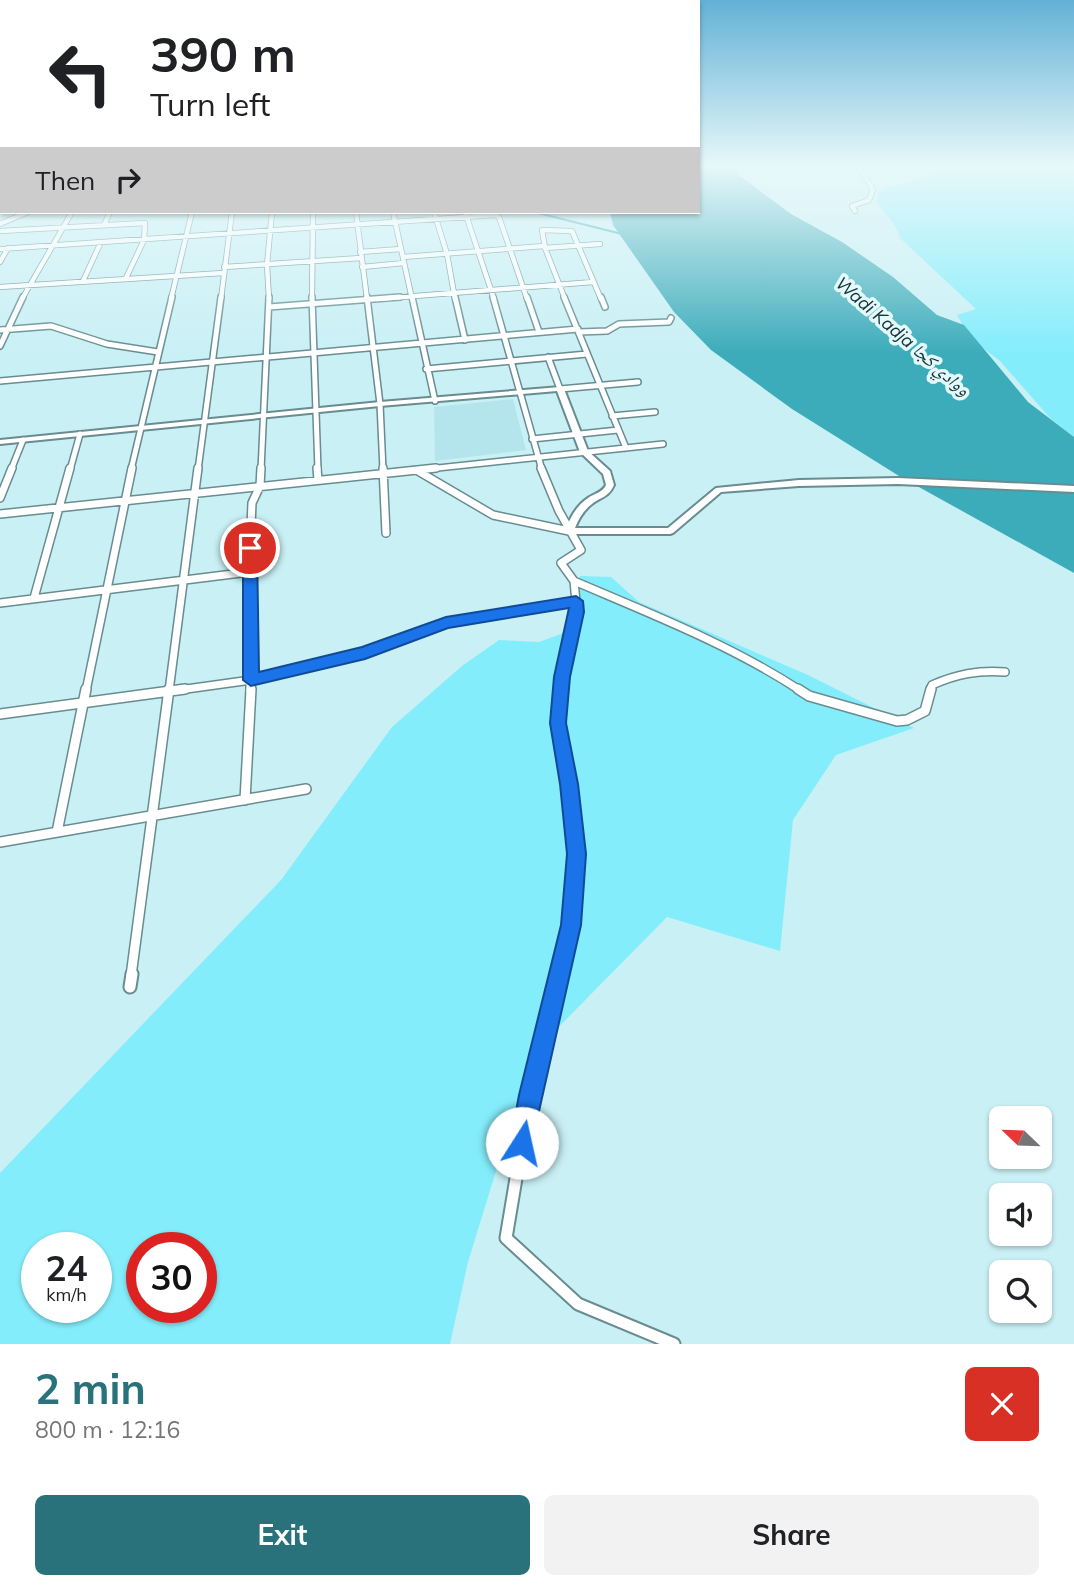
<!DOCTYPE html>
<meta charset="utf-8">
<style>
body{margin:0;font-family:Mulish,"Noto Naskh Arabic",sans-serif;background:#f2f2f2;color:#202124;height:100vh;display:flex;flex-direction:column;font-size:26px;white-space:nowrap}
*{box-sizing:border-box;margin:0}
p{font-size:23px;color:#757577}
.icon{flex:none;width:38px;height:38px;fill:none;stroke:currentColor;stroke-width:2;stroke-linecap:round;stroke-linejoin:round}
.map{position:relative;height:1344px;overflow:hidden}
.sheet{display:flex;flex-direction:column;background:#fff;flex:1}
.sheet>*{flex:none}
.banner{position:absolute;left:0px;top:0px;width:700px;height:214px;box-shadow:0 2px 5px #0004;background:#fff;color:#202124;overflow:hidden}
.needle{width:46px;rotate:293deg}
.controls{position:absolute;left:989px;top:1106px;display:grid;gap:14px}
.controls a{display:grid;place-items:center;width:63px;height:63px;border-radius:10px;background:#fff;box-shadow:0 2px 5px #0004;font-size:35px}
.speed{position:absolute;left:21px;top:1232px;display:flex;gap:14px;font-size:35px;font-weight:700;text-align:center}
.speed>*{display:grid;place-content:center;width:91px;height:91px;border-radius:50%;background:#fff;box-shadow:0 2px 5px #0004;line-height:1}
.speed small{font-size:18px;font-weight:400}
.speed .limit{border:10px solid #d22;background:#fff;color:#111}
.pin{position:absolute;display:grid;place-items:center;width:60px;height:60px;color:#fff;margin:-30px;border:4px solid #fff;border-radius:50%;box-shadow:0 2px 7px #0007}
.me{position:absolute;width:77px;margin:-38px;rotate:10deg;stroke-linejoin:round;filter:drop-shadow(0 0 5px #0008)}
.turn{display:flex;align-items:center;gap:24px;height:147px;padding:0 35px;font-size:32px}
.turn .icon{width:91px;height:91px;stroke-width:2.5}
.turn b{display:block;font-size:49px;line-height:60px}
.then{display:flex;align-items:center;height:66px;padding:0 35px;background:#0003;gap:14px;font-size:26px}
.round{display:grid;place-items:center;flex:none;width:74px;height:74px;border-radius:10px;background:#f2f2f2}
.overview{display:flex;align-items:center;justify-content:space-between;height:119px;padding:0 35px}
h1{font-size:42px;font-weight:700;line-height:52px;color:#29727b}
.cta{display:flex;gap:14px;margin-top:auto;padding:14px 35px}
.cta a{flex:1;height:80px;border-radius:10px;background:#29727b;color:#fff;font-size:28px;font-weight:700;line-height:80px;text-align:center}
.cta a+a{background:#f2f2f2;color:#202124}
.map>svg:first-child{display:block}
</style>
<div class="map">
<svg width="1074" height="1344" viewBox="0 0 1074 1344">
<rect width="100%" height="100%" fill="#c9f0f5"/>
<path fill="#b5e5ec" d="M513,399L526,450L435,461L434,407Z"/>
<path fill="#84edfb" fill-rule="evenodd" d="M928,165H1074V437L1050,418L1000,361L970,338L957,315L976,309L900,238C897,223 885,215 877,202L878,193L884,189L937,173Z
M580,576L611,577L639,602L808,675L914,728L836,755L793,820L780,951L667,917L532,1054L468,1262L450,1344H0V1173L281,880L392,727L462,666L499,640L539,642L561,634L568,626ZM37,1248H96V1307H37ZM142,1248H201V1307H142Z"/>
<path fill="#3dacba" d="M698,165H731L740,176L791,214L842,242L893,277L937,315L964,325L1028,402L1074,437V573L899,476L792,409L711,350L674,312L613,225L610,212H698Z"/>
<g fill="none" stroke-linecap="round" stroke-linejoin="round">
<path stroke="#3dacba" stroke-width="2" d="M534,212L622,234"/>
<defs>
<path id="minor-far4" d="M855,211L852,206L869,200L873,190L858,165
M356,212L367,299
M393,212L412,299
M434,212L447,254L455,299
M465,212L494,299
M0,224L28,212
M104,225L110,212
M0,231L145,223L144,240L126,278
M545,248L600,244
M0,249L495,215L499,217L527,299
M360,252L401,249
M403,257L544,246
M0,262L8,248
M224,267L361,258
M362,267L404,263
M83,281L101,242
M0,287L223,273
M22,299L72,212
M171,299L192,212
M221,299L232,212
M269,299L267,265L272,212
M312,299L313,212
M377,299L593,282
M565,299L545,248L542,230L572,231L601,299"/>
<path id="minor-far3" d="M312,297L318,470
M367,297L380,404L383,470
M412,297L435,401
M455,297L465,340
M493,297L542,470
M527,297L539,332
M564,297L626,448
M601,297L605,307
M269,307L400,297
M0,330L51,326L107,344L158,352
M579,332L607,331L619,324L669,322L671,318
M0,346L23,297
M548,357L560,389L638,382
M426,369L587,354
M0,381L578,329
M612,416L655,412
M532,439L618,430
M11,470L23,440
M70,470L80,434
M131,470L172,297
M198,470L221,297
M261,470L269,297
M419,470L663,444"/>
<path id="minor-far2" d="M317,468L318,480
M383,468L386,533
M541,468L559,511L581,550L561,563L574,581L577,612L561,691
M418,471L493,515L569,531
M0,498L12,468
M0,514L436,468
M574,581C651,614 731,645 801,691
M34,598L70,468
M0,603L249,572
M86,691L132,468
M169,691L198,468
M172,691L251,680L364,653L446,623L576,601
M250,691L249,572L252,503L260,486L261,468
M930,691L932,685C957,674 978,670 1005,672"/>
<path id="minor-far1" d="M798,689L809,696L897,721L907,720L925,711L931,689
M0,714L185,689
M245,800L251,689
M57,832L86,689
M0,842L306,789
M131,976L169,689
M559,976L571,925L576,854L569,784L558,723L561,689"/>
<path id="minor" d="M559,974L530,1095L506,1238L578,1304L674,1344
M130,987L132,974"/>
<path id="secondary" d="M560,387L564,389L588,451L610,471L614,485C608,498 602,496 592,504C584,510 579,518 575,528H668L716,488L799,480L898,478L1074,486V492L898,484L799,486L721,492L673,533L670,534H569L565,531C570,518 576,506 588,498C595,493 602,493 606,485L603,474L580,452L557,391L380,406L0,444V440L380,402Z"/>
</defs>
<use href="#minor-far4" stroke="#688c90" stroke-width="6"/>
<use href="#minor-far3" stroke="#688c90" stroke-width="8"/>
<use href="#minor-far2" stroke="#688c90" stroke-width="10"/>
<use href="#minor-far1" stroke="#688c90" stroke-width="12"/>
<use href="#minor" stroke="#688c90" stroke-width="15"/>
<use href="#secondary" stroke="#688c90" stroke-width="4"/>
<use href="#minor-far4" stroke="#fff" stroke-width="4.5"/>
<use href="#minor-far3" stroke="#fff" stroke-width="5"/>
<use href="#minor-far2" stroke="#fff" stroke-width="7"/>
<use href="#minor-far1" stroke="#fff" stroke-width="9"/>
<use href="#minor" stroke="#fff" stroke-width="11"/>
<use href="#secondary" fill="#fff" fill-rule="evenodd"/>
</g>
<linearGradient id="sky" x2="0" y2="1"><stop stop-color="#63b1d6"/><stop offset="0.47" stop-color="#e7f8fa"/><stop offset="1" stop-color="#e7f8fa" stop-opacity="0"/></linearGradient>
<rect width="1074" height="353" fill="url(#sky)"/>
<path fill="#1a73e8" stroke="#114b97" stroke-width="2" d="M250,543L257,548L259,672L362,647L446,617L576,596L583,601L584,612L570,677L566,723L578,784L586,854L581,925L530,1151L522,1155L514,1151L510,1143L519,1095L561,925L567,854L560,784L550,723L554,677L569,608L448,628L365,659L251,686L243,680V548Z"/>
<g text-anchor="middle" dominant-baseline="central" stroke-width="7" stroke-linejoin="round" paint-order="stroke">
<g font-size="18" font-style="italic" fill="#193235" stroke="#e3fafd">
<text transform="translate(903 336) rotate(41)">Wadi Kadja ووادي كجا</text>
</g>
</g>
</svg>
<div class="controls">
<a><svg class="needle" viewBox="-14 -14 28 28"><path d="M0-13l5 13h-10z" fill="#e53935"/><path d="M0 13l5-13h-10z" fill="#757577"/></svg></a>
<a><svg class="icon" aria-label="sound" viewBox="0 0 24 24"><path d="M4 9h4l5-4v14l-5-4H4zM17 9q2 3 0 6"/></svg></a>
<a><svg class="icon" aria-label="search" viewBox="0 0 24 24"><circle cx="10" cy="10" r="6"/><path d="M15 15l6 6"/></svg></a>
</div>
<div class="speed"><div>24<small>km/h</small></div><div class="limit">30</div></div>
<div class="pin" style="left:250px;top:548px;background:#d93025"><svg class="icon" aria-label="arrive" viewBox="0 0 24 24"><path d="M6 21V4h12l-3 4 3 4H6"/></svg></div>
<svg class="me" style="left:522px;top:1143px" viewBox="-20 -20 40 40"><circle r="19" fill="#fff"/><path d="M0-13L10 11 0 6-10 11z" fill="#1a73e8"/></svg>
<div class="banner">
<div class="turn"><svg class="icon" aria-label="left" viewBox="0 0 24 24"><path d="M17 20v-9H6M10 6l-5 5 5 5"/></svg><div><b>390 m</b>Turn left</div></div>
<div class="then">Then<svg class="icon" aria-label="right" viewBox="0 0 24 24"><path d="M7 20v-9h11M14 6l5 5-5 5"/></svg></div>
</div>
</div>
<section class="sheet">
<div class="overview"><div><h1>2 min</h1><p>800 m · 12:16</p></div><a class="round" style="background:#d93025;color:#fff"><svg class="icon" aria-label="close" viewBox="0 0 24 24"><path d="M6 6l12 12M18 6L6 18"/></svg></a></div>
<div class="cta"><a>Exit</a><a>Share</a></div>
</section>
